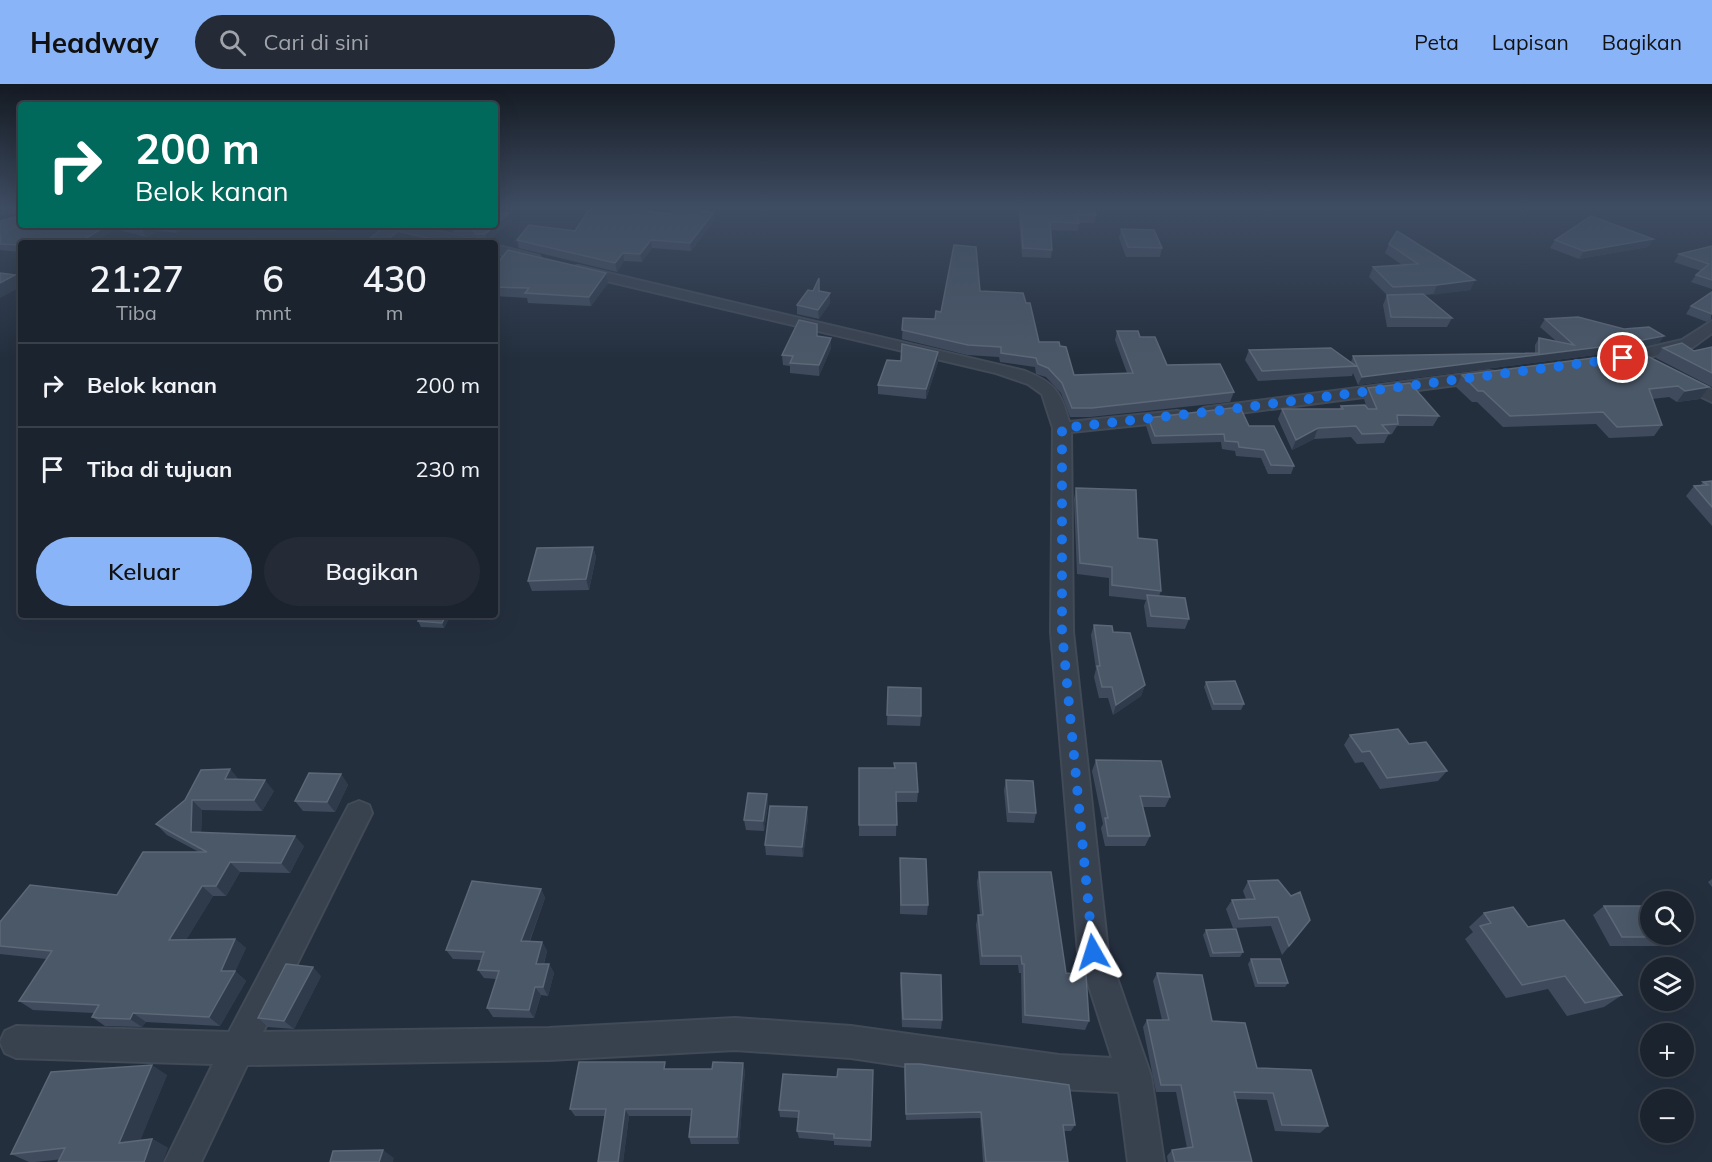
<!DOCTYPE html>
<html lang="id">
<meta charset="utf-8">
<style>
body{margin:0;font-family:Mulish,sans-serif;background:#242b36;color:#f1f3f6;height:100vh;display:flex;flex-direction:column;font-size:22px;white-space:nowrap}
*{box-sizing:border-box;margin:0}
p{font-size:20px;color:#a0a4aa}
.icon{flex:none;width:33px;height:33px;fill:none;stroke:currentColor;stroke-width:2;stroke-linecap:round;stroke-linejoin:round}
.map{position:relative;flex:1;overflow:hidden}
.details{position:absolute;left:18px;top:156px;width:480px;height:378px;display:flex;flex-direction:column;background:#1b232e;border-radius:6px;box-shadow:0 6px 24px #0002,0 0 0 2px #39404a}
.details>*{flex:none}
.guide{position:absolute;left:18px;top:18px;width:480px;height:126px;border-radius:6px;box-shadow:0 6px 24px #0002,0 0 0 2px #39404a;background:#00695c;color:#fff;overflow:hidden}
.buttons{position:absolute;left:1640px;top:807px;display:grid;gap:12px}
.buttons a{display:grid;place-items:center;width:54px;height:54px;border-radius:50%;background:#1b232e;box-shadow:0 6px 24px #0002,0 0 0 2px #39404a;font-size:30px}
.pin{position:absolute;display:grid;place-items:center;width:51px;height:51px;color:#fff;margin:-26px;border:3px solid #fff;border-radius:50%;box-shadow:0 2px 6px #0007}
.me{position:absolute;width:66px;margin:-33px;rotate:354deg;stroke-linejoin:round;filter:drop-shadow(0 0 4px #0008)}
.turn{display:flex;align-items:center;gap:21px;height:126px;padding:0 18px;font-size:27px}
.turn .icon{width:78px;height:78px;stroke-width:2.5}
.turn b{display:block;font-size:42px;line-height:51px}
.eta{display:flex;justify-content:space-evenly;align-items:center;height:102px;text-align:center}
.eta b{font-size:36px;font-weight:600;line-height:42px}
.action{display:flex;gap:12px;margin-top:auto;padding:12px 18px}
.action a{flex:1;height:69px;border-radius:36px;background:#8ab4f8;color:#111;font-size:24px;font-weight:600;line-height:69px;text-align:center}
.action a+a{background:#242b36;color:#f1f3f6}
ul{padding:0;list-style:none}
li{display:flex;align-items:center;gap:18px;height:84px;padding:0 18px;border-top:2px solid #39404a}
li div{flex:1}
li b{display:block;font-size:22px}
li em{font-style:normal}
header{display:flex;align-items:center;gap:36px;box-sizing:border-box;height:84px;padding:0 30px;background:#8ab4f8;color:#111}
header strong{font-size:28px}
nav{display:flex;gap:33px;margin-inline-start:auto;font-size:21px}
.search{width:420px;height:54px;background:#242b36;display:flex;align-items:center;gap:15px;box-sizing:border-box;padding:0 21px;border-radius:33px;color:#a0a4aa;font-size:22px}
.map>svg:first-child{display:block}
</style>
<header>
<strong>Headway</strong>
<div class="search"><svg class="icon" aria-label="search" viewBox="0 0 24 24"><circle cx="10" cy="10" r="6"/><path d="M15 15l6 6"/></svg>Cari di sini</div>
<nav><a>Peta</a><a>Lapisan</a><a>Bagikan</a></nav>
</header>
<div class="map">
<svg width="1712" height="1078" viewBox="0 0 1712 1078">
<rect width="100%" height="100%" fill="#242f3e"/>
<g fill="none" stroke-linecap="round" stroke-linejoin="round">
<defs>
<path id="street" d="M388,141H412L475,156L477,159H453L398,146L381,159H366Z
M495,161L539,172L541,175L534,179L495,169Z
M578,182L1025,287C1055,299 1061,308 1069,338L1177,327L1183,328L1186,332L1183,336L1177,337L1071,348L1073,548L1108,868L1151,992L1164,1078H1128L1119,1008L1059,1005L851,974L735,966L549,976L247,981L201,1078H165L213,980L16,974L5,969L0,958L5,947L16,942L229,948L349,721L359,717L369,721L372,729L263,948L549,944L735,934L851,942L1059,971L1112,974L1078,868L1051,548L1053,344L1042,310L1028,300L996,289L573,189L571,186L573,183Z
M1712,237V249L1693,263L1614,281L1606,276L1608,273L1682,256Z
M1489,287L1495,288L1497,292L1495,296L1209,333L1203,332L1200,328L1203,324L1209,323Z
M1679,290L1712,306V318L1673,299L1671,295L1673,291Z"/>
</defs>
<use href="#street" stroke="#414a57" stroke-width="4"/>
<use href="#street" fill="#38414e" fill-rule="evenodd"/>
</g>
<path fill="#3f4b5c" d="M0,124H21V141H190L177,149L159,147L146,153L116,145L21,159V168L0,166V137L19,132V128L0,132Z
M1018,124H1093L1096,131L1094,139H1079L1078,147L1051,146L1052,166L1051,174L1022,173Z
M714,128L715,136L691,167L652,164L642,178L624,177L617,188L519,164L517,156L670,130Z
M509,129L511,137L487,158L479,157L476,154L454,149L451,141Z
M299,141H343L333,147Z
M1121,145L1162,164L1160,173H1126L1119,154Z
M1653,155L1648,163L1579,175L1550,164L1555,156Z
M1389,160L1475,196L1470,206L1425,211L1452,234L1447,243H1387L1383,221L1387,211L1369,193L1373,183L1402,181L1385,169Z
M1712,162V205L1691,198L1696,191L1701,187L1674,178L1679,170Z
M495,182L608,199L591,222L528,219L527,214L495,212Z
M813,207L830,209V219L819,235L797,230V221Z
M980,207L1026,219L1039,258L1060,262L1074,291L1127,289L1115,256L1117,247L1140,253L1167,281L1234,308L1230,318L1090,333H1070L1061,309L1046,293L1036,290L1035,283L1000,278L999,273L967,271L902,255L903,234L935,235L941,228Z
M1712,208L1711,235L1707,238L1686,230L1691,222Z
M1545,235L1664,252L1659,259L1611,269L1358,301L1353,289L1352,292L1258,297L1245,276L1249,266L1351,278L1353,272L1535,269V261L1539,254L1556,257L1540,243Z
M818,252L831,264L819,292L790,289V282L783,281L782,271Z
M1712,263V303L1656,274L1663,264L1694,267Z
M938,268V278L926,315L878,310V301L901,277Z
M1462,291L1709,303L1700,315L1677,318L1669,313L1652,315L1662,341L1654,352L1609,354L1596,340L1503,343L1477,318H1472L1456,303Z
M1368,304L1439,332L1433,342H1397L1392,350L1388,351L1384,359L1357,360L1351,353L1314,355L1292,366L1278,335L1282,325H1339L1341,322L1367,324L1364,315Z
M1148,334L1249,342L1294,382L1291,390H1268L1261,374L1236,372L1235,367L1222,365L1221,358L1152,360L1146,342Z
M1712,397V442L1686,412L1694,402H1700L1703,398Z
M1076,404L1138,454L1161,507L1159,512L1189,535L1185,545L1147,543L1144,522L1146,516L1109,512V494L1077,490L1074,415Z
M593,463L596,473L589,506L532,507L528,497Z
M421,531H451L444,544L421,543L418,537Z
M1094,541L1113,548L1145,601L1141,612L1113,631L1108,614H1099L1094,593L1096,585L1091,551Z
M1206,598L1244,620L1241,626H1212L1204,603Z
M888,603L921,632L920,642L887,641Z
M1350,651L1409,660L1447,687L1438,697L1380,705L1363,678L1355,679L1344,661Z
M1096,676L1170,713L1165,723H1142L1150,752L1145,762H1105L1101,744L1103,740L1092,687Z
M859,684L918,708L917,718H897L896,752H859Z
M230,685L239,696L274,707L262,727L202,726L201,748L304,762L290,789L240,788L226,812H213L186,856L235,855L246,864L235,887L246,897L220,942L146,938L142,943L105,942L92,933L94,929L33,926L19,917L47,875L0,870V838L117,811L199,768L167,751L156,740L185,716Z
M341,690L348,701L335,728L303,727L295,717Z
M1006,696L1036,729L1034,739L1007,738L1004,706Z
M767,710L768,720L764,747L746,746L744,736Z
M808,734L803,773L766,771L765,761Z
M900,774L928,821L927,831L900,830Z
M979,788L1066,889L1089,937L1085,946L1022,939L1021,889H1019L1018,881H980L976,841L978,831H980L977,798Z
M1712,795V803L1708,798Z
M1248,797L1310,836L1282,871L1271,842L1233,844L1226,825L1232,816L1246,815L1243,807Z
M541,805L545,814L530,857L542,858L547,867L544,880H549L554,889L548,912L541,911L534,934L493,933L487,924L496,895L484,894L478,886L481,876L453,875L446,866Z
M1604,822L1674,853L1661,862H1610L1593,831Z
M1484,829L1528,843L1622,911L1604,923L1567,932L1548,905L1506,914L1465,855L1473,848L1469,843Z
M1206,846L1243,868L1240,873H1210L1203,851Z
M1251,875L1288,899L1285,903H1255L1248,880Z
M901,889L942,936L941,945L902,943L900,898Z
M1157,889L1212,937L1257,984L1328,1042L1320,1049L1275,1047L1267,1016L1236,1015L1252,1078H1168L1167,1072L1172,1066L1187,1064L1176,1008H1156L1143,943L1147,936H1162L1153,897Z
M321,892L294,945L268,943L258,934Z
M905,980L1075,1041L1071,1047H1064L1068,1078H983L980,1034L906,1036L904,986Z
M668,985L745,986L739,1060H691L689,1053L691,1032H629L623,1078H598L605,1032H575L570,1025Z
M873,986L871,1063L834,1061V1057L799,1054L797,1047L799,1034L780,1033L779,1026L837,993Z
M167,991L140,1056L152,1055L168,1064L35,1078H29L11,1070Z"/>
<path fill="#2f3b4b" d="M4,124H18L21,128L0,132V125Z
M714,128L715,136L691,167L690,159Z
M509,129L511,137L487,158L485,150Z
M108,141H114L116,145L93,159H78Z
M155,141L159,147L146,153L142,146Z
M176,141H190L177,149L173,142Z
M331,141H343L333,147Z
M1653,155L1648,163L1579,175L1584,167Z
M651,156L652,164L642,178L640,170Z
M623,169L624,177L617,188L615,179Z
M606,189L608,199L591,222L589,213Z
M15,191L21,200V203L0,214V199Z
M1475,196L1470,206L1433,211L1437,201Z
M830,209V219L819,235L818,226Z
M1664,252L1659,259L1611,269L1358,301L1362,293Z
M831,254V264L819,292V281Z
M938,268V278L926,315V305Z
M1709,303L1700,315L1677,318L1685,307Z
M1318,344L1314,355L1292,366L1296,356Z
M593,463L596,473L589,506L586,495Z
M446,531H451L444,544L442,539Z
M1145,601L1141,612L1113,631L1116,621Z
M230,685L239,696L225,695Z
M341,690L348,701L335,728L327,718Z
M265,696L274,707L262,727L254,716Z
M767,710L768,720L764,747L763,737Z
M192,716L202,726L201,758L191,748Z
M807,723L808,734L803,773L802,763Z
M295,752L304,762L290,789L281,779Z
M230,778L240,788L226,812L216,802Z
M202,802L213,812L180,866L169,856Z
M541,805L545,814L526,866L521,857Z
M235,855L246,864L235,888V887L246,897L220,942L209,933L221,887Z
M542,858L547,867L541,889L536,880Z
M549,880L554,889L548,912L543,903Z
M313,883L321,892L294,945L284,937Z
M535,903L541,911L534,934L529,926Z
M133,929L146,938L142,943L130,935Z
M743,979L745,986L739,1060L737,1053Z
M152,981L167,991L136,1067L119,1059Z
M625,1025L629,1032L623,1078H618Z
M152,1055L168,1064L163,1078H144Z
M383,1066L394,1074L393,1078H379Z"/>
<path fill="#4b5868" stroke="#5c6777" stroke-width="1.5" d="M19,124H21V141H108L78,159H21V161L0,160V137L19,132Z
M590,124H620L670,130L675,124L714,128L690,159L651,156L640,170L623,169L615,179L517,156L529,141L575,147Z
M1020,124H1093L1096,131H1077L1079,139L1050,138L1052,166L1023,164Z
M495,128L509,129L485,150H476L473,146L452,141H495Z
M1591,132L1653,155L1584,167L1555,156Z
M123,141H155L142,146Z
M158,141H176L173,142Z
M1121,145L1154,146L1162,164L1128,163Z
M1397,147L1475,196L1437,201L1393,203L1373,183L1418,180L1389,160Z
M954,161L976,163L980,207L1023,209L1026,219H1030L1039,258H1059L1060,262L1066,263L1074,291L1133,289L1117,247H1138L1140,253H1155L1167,281L1220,280L1234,308L1092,324H1072L1062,299L1048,284L1038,280L1036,274L1001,269V263L968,261L902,246L903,234L935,235L936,227L941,228Z
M1712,162V196L1696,191L1709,180L1679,170Z
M508,166L606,189L589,213L525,209L529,204L495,203V182Z
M0,189L15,191L0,199Z
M819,194V207L830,209L818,226L797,221L808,206L813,207Z
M1712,208V230L1691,222Z
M1423,210L1452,234L1391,233L1387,211Z
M1578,233L1624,245L1649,243L1664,252L1616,261L1362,293L1353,272L1539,269V254L1574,261L1545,235Z
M799,236L817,240V252L831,254L819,281L790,279L793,272L782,271Z
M1682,259L1694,267L1712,263V289L1663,264Z
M902,260L938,268L926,305L878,301L887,276L901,277Z
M1331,264L1356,282L1262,287L1249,266Z
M1639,268L1709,303L1685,307L1678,302L1649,305L1662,341L1617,343L1603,328L1510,332L1483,307H1478L1462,291Z
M1410,299L1439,332L1397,331L1398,340L1382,341L1389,349L1362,350L1356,342L1318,344L1296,356L1282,325H1343L1341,322L1365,321L1368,325H1377L1368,304Z
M1240,323L1249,342H1274L1294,382L1271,381L1264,366L1239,363L1238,358L1225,357L1224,350L1155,352L1148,334Z
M1712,397V423L1694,402L1708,401L1703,398Z
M1076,404L1136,406L1138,454L1157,456L1161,507L1112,501V483L1080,479Z
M593,463L586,495L528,497L537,464Z
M1147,511L1185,514L1189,535L1151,532Z
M421,531H446L442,539L418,537Z
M1094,541L1112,542L1113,548L1130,549L1145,601L1116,621L1112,603H1102L1097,582H1100Z
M1235,597L1244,620H1214L1206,598Z
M888,603L921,604V632L887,631Z
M1398,645L1409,660L1426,658L1447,687L1387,694L1370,667L1362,668L1350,651Z
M1096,676L1161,677L1170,713L1140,712L1150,752H1108L1105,734H1108Z
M894,679H916L918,708H896L897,741H859V684H895Z
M230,685L225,695L265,696L254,716H192L191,748L295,752L281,779L230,778L216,802H202L169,856L235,855L221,887H235L209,933L133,929L130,935L98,934L92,933L99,921L19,917L52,867L0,862V838L30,801L117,811L143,768H207L156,740L185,716L201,686Z
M309,689L341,690L327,718L295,717Z
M1006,696L1033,697L1036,729L1009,728Z
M748,709L767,710L763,737L744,736Z
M770,722L807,723L802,763L765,761Z
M900,774L926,775L928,821H901Z
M979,788H1051L1066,889L1086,891L1089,937L1025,931L1024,880H1022L1021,872H982L978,831H983Z
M1278,796L1291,812L1300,808L1310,836L1289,862L1278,833L1239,835L1232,816L1255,815L1248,797Z
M472,797L541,805L521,857L542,858L536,880H549L543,903H535L529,926L487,924L499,887L478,886L484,868L446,866Z
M1604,822H1650V850H1673L1674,853H1622Z
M1513,823L1528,843L1564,836L1622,911L1585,919L1565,892L1522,901L1480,842L1491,839L1484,829Z
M1236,845L1243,868L1213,869L1206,846Z
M1251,875H1280L1288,899H1258Z
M286,880L313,883L284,937L258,934Z
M901,889L941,891L942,936L903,935Z
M1157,889L1202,891L1212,937L1245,939L1257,984L1311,986L1328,1042L1282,1041L1273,1009L1234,1008L1252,1078H1175L1172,1066L1193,1063L1181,1001H1161L1147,936H1169Z
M579,978H665L664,985H712L713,978L743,979L737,1053H689L692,1025H625L618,1078H598L606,1025H570Z
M905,980H920L1069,1001L1075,1041H1063L1068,1078H986L981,1028L906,1030Z
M152,981L119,1059L152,1055L144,1078H58L65,1064L11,1070L51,988Z
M838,985L873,986L871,1056L834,1054V1050L797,1047L799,1027L779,1026L783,990L837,993Z
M383,1066L379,1078H330L333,1067Z"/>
<linearGradient id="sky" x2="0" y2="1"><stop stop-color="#141a22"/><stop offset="0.45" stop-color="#3f4d63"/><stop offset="1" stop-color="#3f4d63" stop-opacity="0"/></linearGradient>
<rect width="1712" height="275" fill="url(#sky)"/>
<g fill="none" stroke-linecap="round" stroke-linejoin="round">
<path stroke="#1a73e8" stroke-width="10" stroke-dasharray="0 18" d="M1093,868L1062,548V344L1216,327L1623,274"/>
</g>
</svg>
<div class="buttons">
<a><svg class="icon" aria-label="search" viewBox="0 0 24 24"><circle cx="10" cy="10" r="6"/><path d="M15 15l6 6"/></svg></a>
<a><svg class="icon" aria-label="layers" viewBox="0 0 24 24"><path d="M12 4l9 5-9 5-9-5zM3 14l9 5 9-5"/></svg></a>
<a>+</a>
<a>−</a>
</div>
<div class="pin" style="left:1623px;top:274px;background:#d93025"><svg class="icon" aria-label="arrive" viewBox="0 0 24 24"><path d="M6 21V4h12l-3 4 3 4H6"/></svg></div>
<svg class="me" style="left:1093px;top:868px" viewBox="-20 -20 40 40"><path d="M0-17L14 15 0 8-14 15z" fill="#1a73e8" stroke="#fff" stroke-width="4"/></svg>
<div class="guide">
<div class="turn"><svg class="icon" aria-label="right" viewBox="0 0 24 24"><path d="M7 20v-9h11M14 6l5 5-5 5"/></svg><div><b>200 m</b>Belok kanan</div></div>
</div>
<section class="details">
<div class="eta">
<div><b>21:27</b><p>Tiba</p></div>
<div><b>6</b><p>mnt</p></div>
<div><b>430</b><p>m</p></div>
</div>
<ul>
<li><svg class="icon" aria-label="right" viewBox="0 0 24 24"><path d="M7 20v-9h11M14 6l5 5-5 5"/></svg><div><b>Belok kanan</b></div><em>200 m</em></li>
<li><svg class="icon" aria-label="arrive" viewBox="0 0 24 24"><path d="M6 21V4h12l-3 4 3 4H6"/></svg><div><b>Tiba di tujuan</b></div><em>230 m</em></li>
</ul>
<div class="action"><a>Keluar</a><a>Bagikan</a></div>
</section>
</div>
